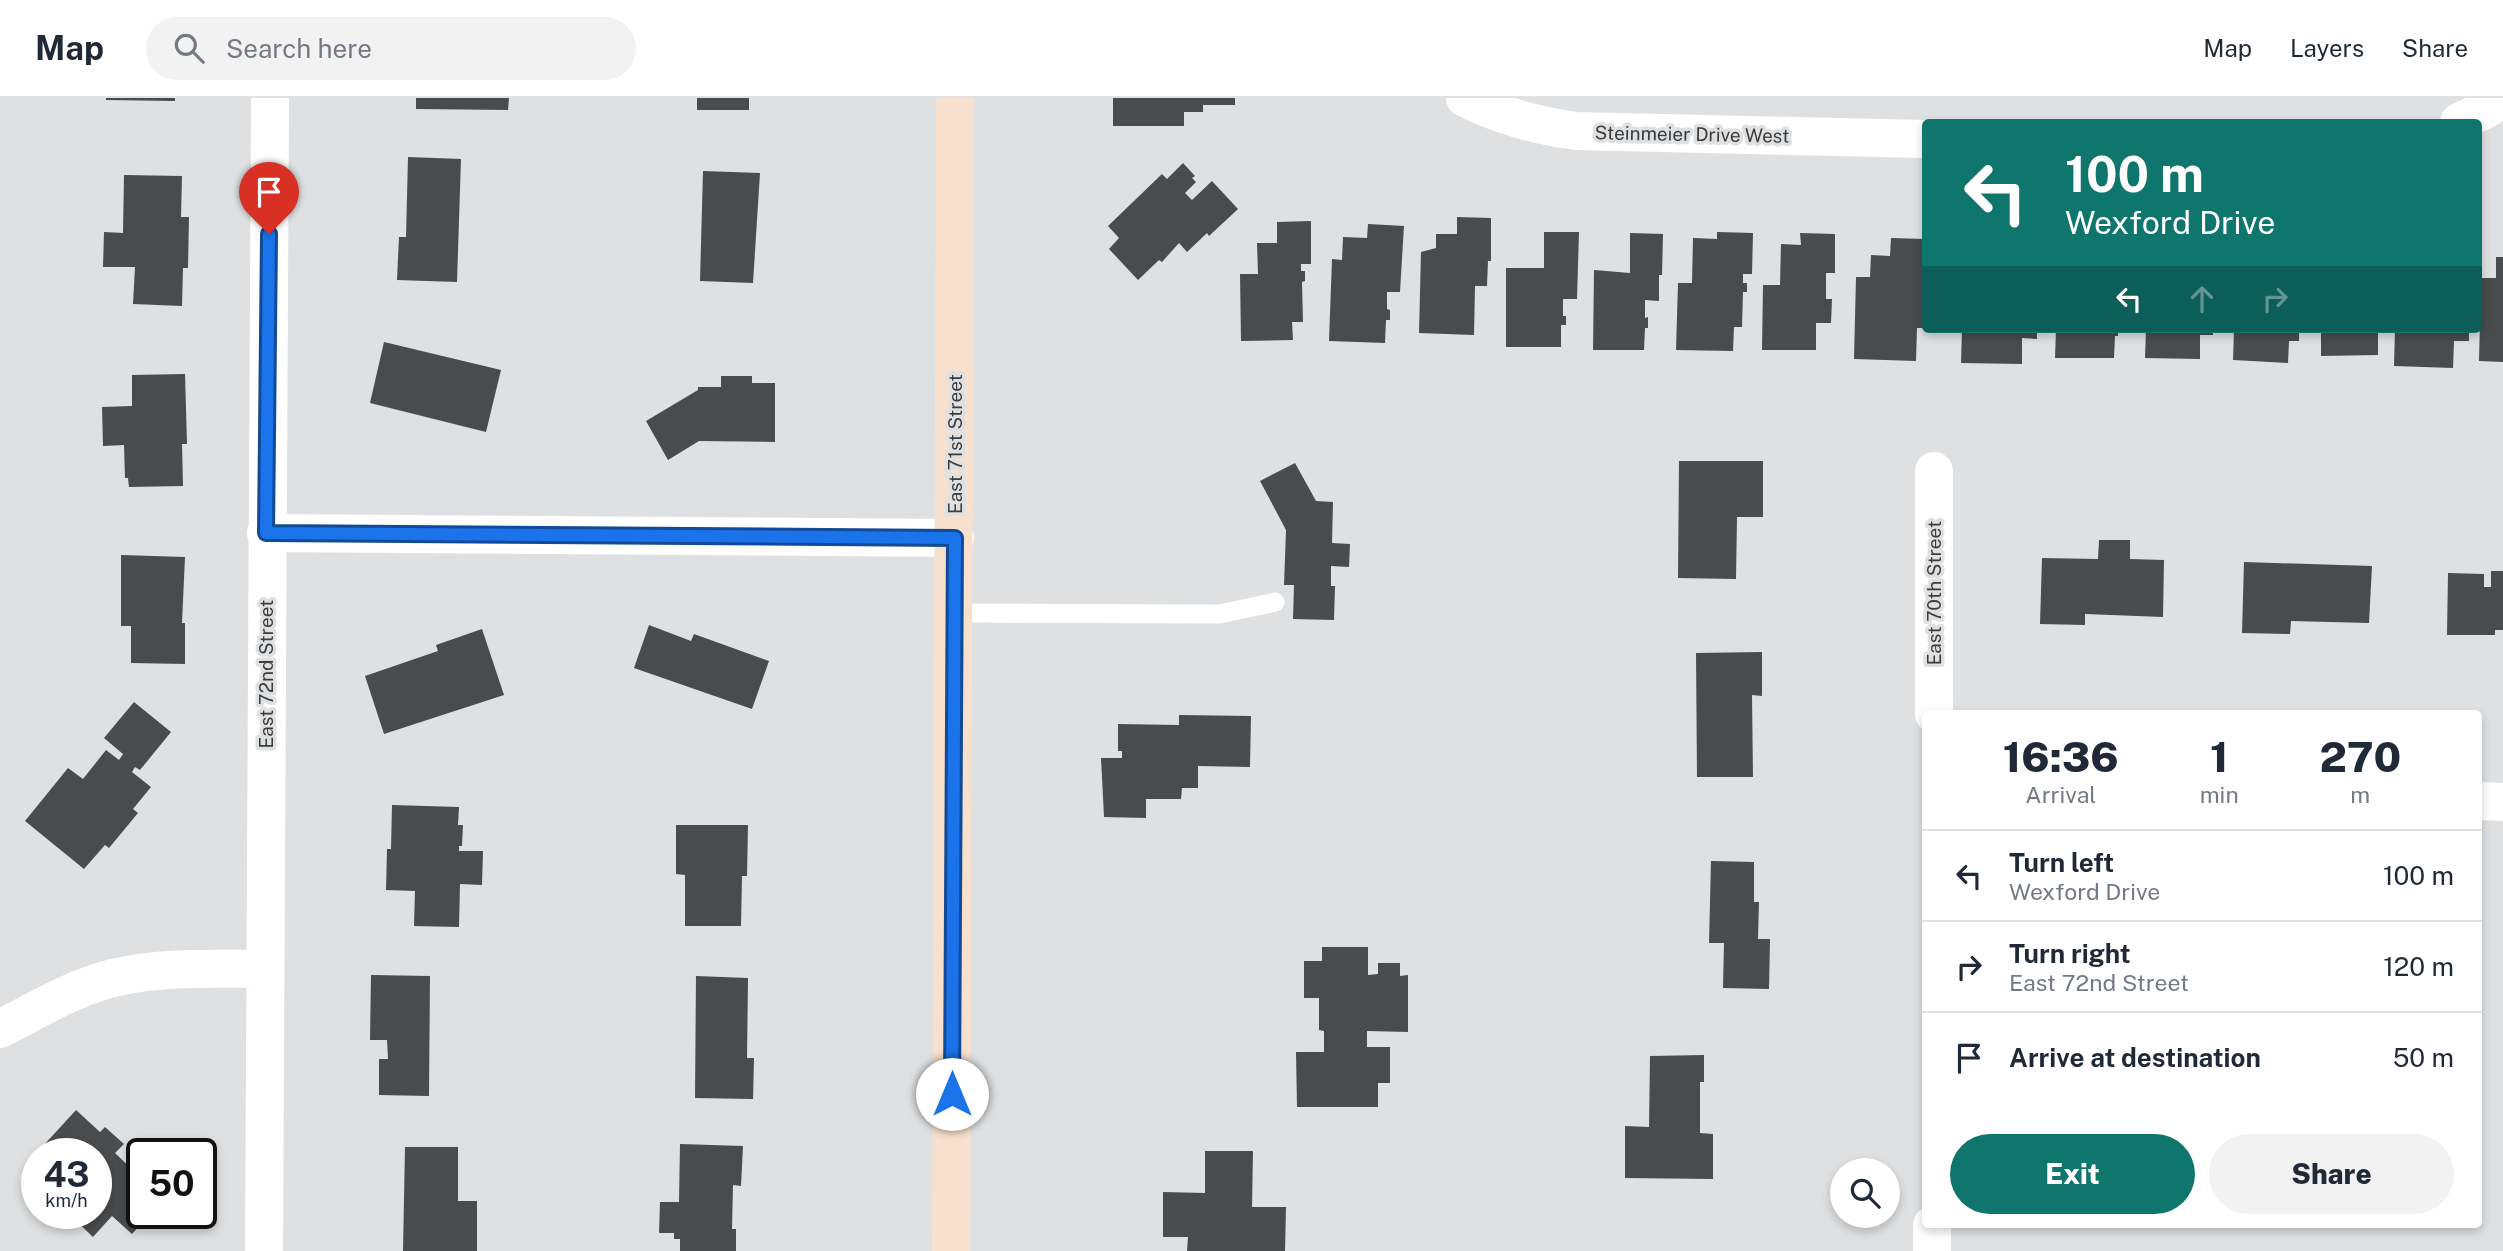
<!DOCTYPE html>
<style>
body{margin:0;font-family:"Public Sans",sans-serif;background:#f2f2f3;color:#1f2937;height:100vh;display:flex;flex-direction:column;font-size:26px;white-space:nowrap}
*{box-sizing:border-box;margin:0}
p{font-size:23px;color:#747a83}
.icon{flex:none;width:38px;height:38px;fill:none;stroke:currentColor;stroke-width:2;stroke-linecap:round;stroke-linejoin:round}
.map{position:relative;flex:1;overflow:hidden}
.sheet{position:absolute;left:1922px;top:612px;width:560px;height:518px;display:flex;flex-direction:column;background:#fff;border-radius:7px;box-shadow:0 4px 10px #0003}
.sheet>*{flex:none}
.guide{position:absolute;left:1922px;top:21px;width:560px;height:214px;border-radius:7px;box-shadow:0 4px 10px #0003;background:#0f766e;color:#fff;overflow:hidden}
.buttons{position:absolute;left:1830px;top:1060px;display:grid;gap:14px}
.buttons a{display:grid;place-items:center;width:70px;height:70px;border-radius:50%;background:#fff;box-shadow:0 4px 10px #0003;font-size:35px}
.speed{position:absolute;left:21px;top:1040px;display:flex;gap:14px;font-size:35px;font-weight:700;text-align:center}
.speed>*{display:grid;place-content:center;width:91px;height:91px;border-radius:50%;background:#fff;box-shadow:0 4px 10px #0003;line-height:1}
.speed small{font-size:18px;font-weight:400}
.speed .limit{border:4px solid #111;border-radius:10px;background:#fff;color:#111}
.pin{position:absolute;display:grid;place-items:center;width:60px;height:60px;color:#fff;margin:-72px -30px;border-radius:50% 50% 50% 0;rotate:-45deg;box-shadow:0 0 7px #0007}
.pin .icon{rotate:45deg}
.me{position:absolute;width:77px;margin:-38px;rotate:0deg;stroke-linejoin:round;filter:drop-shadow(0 0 5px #0008)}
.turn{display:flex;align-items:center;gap:24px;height:147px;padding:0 28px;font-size:32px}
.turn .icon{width:91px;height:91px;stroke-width:2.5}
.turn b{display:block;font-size:49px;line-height:60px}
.lanes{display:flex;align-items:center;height:66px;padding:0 28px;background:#0003;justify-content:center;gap:35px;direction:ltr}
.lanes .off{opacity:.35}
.eta{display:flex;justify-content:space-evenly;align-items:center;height:119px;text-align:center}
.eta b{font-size:42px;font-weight:800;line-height:49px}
.action{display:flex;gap:14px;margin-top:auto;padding:14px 28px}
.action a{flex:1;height:80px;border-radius:42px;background:#0f766e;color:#fff;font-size:28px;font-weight:800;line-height:80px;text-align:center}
.action a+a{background:#f2f2f3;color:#1f2937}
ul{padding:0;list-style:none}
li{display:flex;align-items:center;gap:21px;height:91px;padding:0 28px;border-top:2px solid #e0e1e3}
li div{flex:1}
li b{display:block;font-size:26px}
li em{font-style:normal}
header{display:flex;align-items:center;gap:42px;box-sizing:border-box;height:98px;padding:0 35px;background:#fff;border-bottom:2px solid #e0e1e3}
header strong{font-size:33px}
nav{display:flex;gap:38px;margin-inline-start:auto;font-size:24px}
.search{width:490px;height:63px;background:#f2f2f3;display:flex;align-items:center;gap:18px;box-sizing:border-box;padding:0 24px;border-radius:38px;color:#747a83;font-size:26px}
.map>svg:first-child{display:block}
</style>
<header>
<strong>Map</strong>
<div class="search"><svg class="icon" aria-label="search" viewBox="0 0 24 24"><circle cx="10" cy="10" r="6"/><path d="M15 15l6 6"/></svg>Search here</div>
<nav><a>Map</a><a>Layers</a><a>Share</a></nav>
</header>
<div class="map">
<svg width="2503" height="1153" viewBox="0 0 2503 1153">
<rect width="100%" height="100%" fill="#dee0e2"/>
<path fill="#4a4b4d" d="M106,0H175V3L106,2Z
M416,0H509L508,12L416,11Z
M697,0H749V12H697Z
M1113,0H1235V7H1203V14H1184V28H1113Z
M408,59L461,61L457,184L397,182L399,139H406Z
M1183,65L1195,78L1192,80L1196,84L1185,95L1192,102L1212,83L1238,111L1209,138L1207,135L1187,154L1179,145L1162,164L1159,162L1138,182L1109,151L1119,140L1108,128L1162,76L1167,81Z
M703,73L760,75L753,185L700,183Z
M124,77L182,78L181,119H189L188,170H183L182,208L133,206L135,169H103L104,134L123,135Z
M1457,119L1491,120V163H1488L1487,188H1475L1474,237L1419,235L1421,154L1436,150V136H1457Z
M1311,123V166H1301V173H1305V183L1302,184L1303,224H1292L1293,242L1241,243L1240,176H1258L1257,145H1277V124Z
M1368,126L1404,128L1400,194H1387V211L1390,212V222H1386L1385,245L1329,243L1332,161L1342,162L1343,139L1367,140Z
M1544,134H1579L1577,201H1563V218H1566V227H1561V249H1506V170H1544Z
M1717,134L1753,135L1752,176H1743V185H1747V194H1743L1742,229H1734L1733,253L1676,252L1678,185H1692L1693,140L1717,141Z
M1630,135L1663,136L1662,177H1659V203L1645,202V220L1648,219V230H1645L1644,252H1593L1594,172L1630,175Z
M1800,135L1835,136V175H1826V201H1832L1831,225H1816V252H1762L1763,187H1780L1781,146L1801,147Z
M1891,140L1925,141V230H1917L1916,263L1854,261L1856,179H1870L1871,157L1890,158Z
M2496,159H2503V264L2479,263L2481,180H2496Z
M1962,231H2037V241L2022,240V266L1961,265Z
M2056,231H2118V238H2115L2114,260H2055Z
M2146,231H2213V237H2200V261L2145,260Z
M2234,231H2299V243H2289L2288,265L2233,262Z
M2321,231H2378V257L2321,258Z
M2395,231H2469V243H2454L2453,270L2394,268Z
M384,244L501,272L486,334L370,305Z
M185,276L187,346H182L183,388L129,389L128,380H125L124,347L103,348L102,309L132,308V277Z
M721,278H752V285H775V344L699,343L668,362L646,323L698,292V289H721Z
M1679,363H1763V419H1737L1736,481L1678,480Z
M1295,365L1316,403L1333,404L1332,445L1350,446L1349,469L1331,468V488H1335L1334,522L1293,521L1294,487H1284L1286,432L1260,383Z
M2099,442H2130V461L2164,462L2163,519L2085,516V527L2040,526L2042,460L2098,461Z
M121,457L185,459L182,525H185V566L131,565V528H121Z
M2244,464L2372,468L2369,525L2291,523L2290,536L2242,535Z
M2491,473H2503V532H2495V537H2447L2448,475L2484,476V489H2491Z
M649,527L691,543L694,536L769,563L752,611L634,570Z
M482,531L504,597L384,636L365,578L438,553L436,547Z
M1762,554V598L1752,597L1753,679H1697L1696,555Z
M134,604L171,634L140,672L135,669L132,674L151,689L133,711L138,715L109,750L105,747L84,771L25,723L68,670L83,681L106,652L119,662L123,656L104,640Z
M1179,617L1251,618L1250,669L1198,668V690H1182L1181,701H1146V720L1104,719L1101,660H1122V653H1118V626L1179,627Z
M392,707L459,709L458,727H463L462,748H459V753H483L482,787L460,786L459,829L414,828L415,793L386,792L387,751H391Z
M676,727H748L747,778H742L741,828H685V777L676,776Z
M1711,763L1754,764V804H1759L1758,841H1770L1769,891L1723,890L1724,845H1709Z
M1322,849H1368V877L1378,876V865H1400V878L1408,877V934L1367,933V949H1390V985H1378V1009H1297L1296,954H1324V933L1319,932V900H1304V863H1322Z
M371,877L430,878L429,998L379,997V961H388L387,942H370Z
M696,878L748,880L747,960H754L753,1001L695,1000Z
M1704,957V984H1700V1035L1713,1036V1081L1625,1080V1028L1649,1029L1650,958Z
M76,1012L100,1034L105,1029L124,1046L115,1055L137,1076L133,1080L142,1088V1115H151L132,1136L112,1118L93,1139L68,1115H96V1055H51L43,1048Z
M680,1046L743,1048L741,1088L733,1087L732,1131H736V1153H680V1141H674V1135H659L660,1104H679Z
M405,1049H458V1103H477V1153H403Z
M1205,1053H1253L1252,1109H1286L1285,1153H1187L1188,1139H1163V1094L1205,1095Z"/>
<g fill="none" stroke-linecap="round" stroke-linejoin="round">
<path stroke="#fff" stroke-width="19" d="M954,515L1220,516L1275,504"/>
<path stroke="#fff" stroke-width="38" d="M1465,0C1501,18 1537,28 1577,33L1925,41
M2459,24L2487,11L2501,0
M266,435L955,440
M1934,616V373
M2478,703L2503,704
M0,931C37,912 73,890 113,880C163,868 215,871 265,871
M264,1153L270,0
M1932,1153V1127"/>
<path stroke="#f7e0ce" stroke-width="38" d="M951,1153L955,0"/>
</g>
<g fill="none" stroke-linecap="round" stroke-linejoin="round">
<defs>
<path id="route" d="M269,136L266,435L955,440L952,996"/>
</defs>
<use href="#route" stroke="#114b97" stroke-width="18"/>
<use href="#route" stroke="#1a73e8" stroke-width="12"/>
</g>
<g text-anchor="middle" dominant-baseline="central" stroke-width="7" stroke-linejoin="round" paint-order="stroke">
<g font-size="19" fill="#3c3c3d" stroke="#dee0e2">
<text transform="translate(1692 36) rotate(1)">Steinmeier Drive West</text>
<text transform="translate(955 346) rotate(-90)">East 71st Street</text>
<text transform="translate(1934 495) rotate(-90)">East 70th Street</text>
<text transform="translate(266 576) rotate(-90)">East 72nd Street</text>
</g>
</g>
</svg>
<div class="buttons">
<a><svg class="icon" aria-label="search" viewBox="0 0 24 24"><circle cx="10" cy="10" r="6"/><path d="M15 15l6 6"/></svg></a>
</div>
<div class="speed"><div>43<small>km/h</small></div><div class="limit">50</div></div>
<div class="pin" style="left:269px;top:136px;background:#d93025"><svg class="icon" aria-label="arrive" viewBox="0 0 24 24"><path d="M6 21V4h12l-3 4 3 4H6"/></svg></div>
<svg class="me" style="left:952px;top:996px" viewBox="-20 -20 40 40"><circle r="19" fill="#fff"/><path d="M0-13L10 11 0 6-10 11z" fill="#1a73e8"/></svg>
<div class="guide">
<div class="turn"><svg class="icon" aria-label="left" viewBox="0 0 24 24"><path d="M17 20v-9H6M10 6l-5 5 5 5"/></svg><div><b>100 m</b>Wexford Drive</div></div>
<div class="lanes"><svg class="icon" aria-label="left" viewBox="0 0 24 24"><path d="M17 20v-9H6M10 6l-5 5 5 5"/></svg><svg class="icon off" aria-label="ahead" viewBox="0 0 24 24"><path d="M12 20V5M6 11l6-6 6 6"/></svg><svg class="icon off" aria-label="right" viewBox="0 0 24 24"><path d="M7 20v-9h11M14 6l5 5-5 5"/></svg></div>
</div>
<section class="sheet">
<div class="eta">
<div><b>16:36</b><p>Arrival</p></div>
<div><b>1</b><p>min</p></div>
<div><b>270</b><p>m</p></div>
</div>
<ul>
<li><svg class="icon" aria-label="left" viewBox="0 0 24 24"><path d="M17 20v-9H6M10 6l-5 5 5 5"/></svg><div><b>Turn left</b><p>Wexford Drive</p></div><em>100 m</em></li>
<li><svg class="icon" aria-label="right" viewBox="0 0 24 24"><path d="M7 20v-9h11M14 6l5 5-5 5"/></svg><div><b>Turn right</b><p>East 72nd Street</p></div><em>120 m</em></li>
<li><svg class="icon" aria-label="arrive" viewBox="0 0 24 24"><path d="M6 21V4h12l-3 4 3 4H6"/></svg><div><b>Arrive at destination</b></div><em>50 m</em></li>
</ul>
<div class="action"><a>Exit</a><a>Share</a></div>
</section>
</div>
